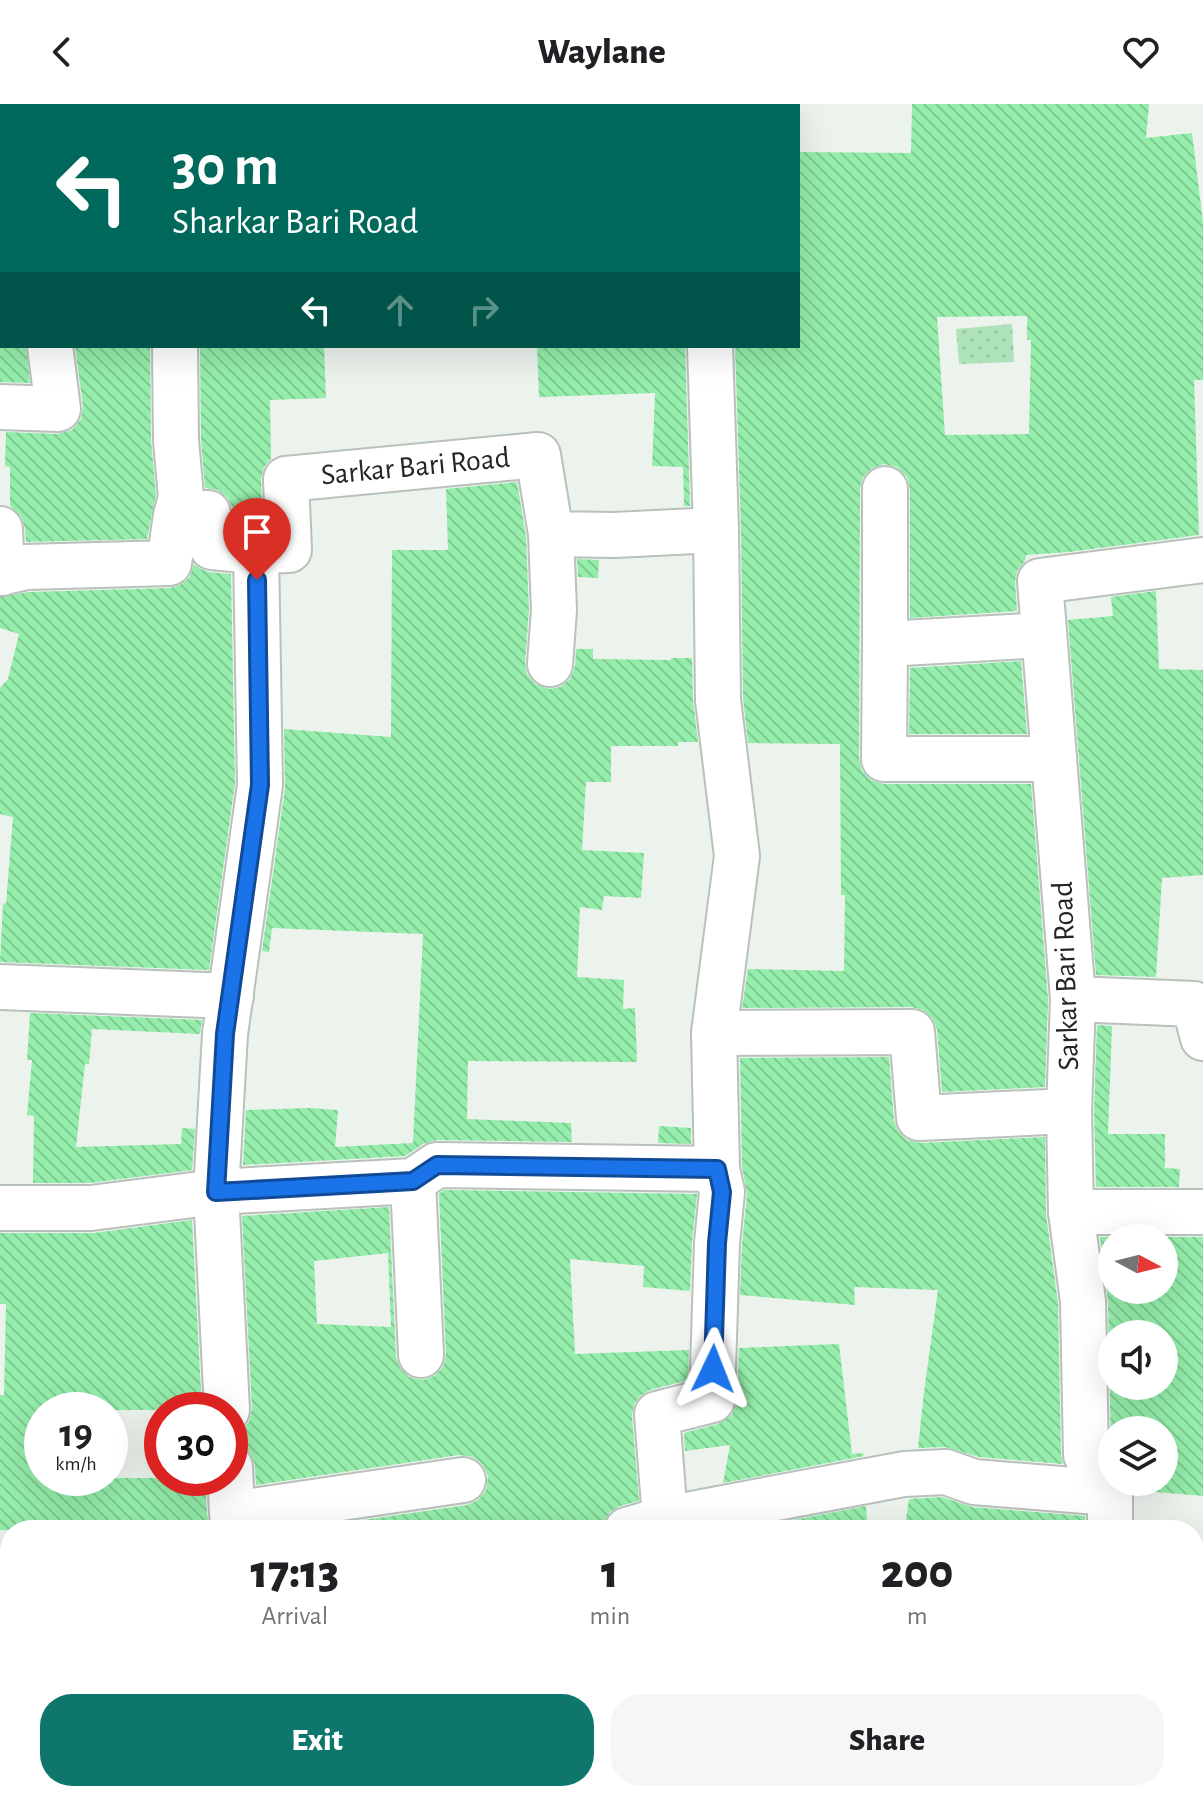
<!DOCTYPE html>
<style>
body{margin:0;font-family:"Alegreya Sans",sans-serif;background:#f6f6f6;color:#202124;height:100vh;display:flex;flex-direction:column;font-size:30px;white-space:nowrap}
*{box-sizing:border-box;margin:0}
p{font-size:26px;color:#757577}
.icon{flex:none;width:44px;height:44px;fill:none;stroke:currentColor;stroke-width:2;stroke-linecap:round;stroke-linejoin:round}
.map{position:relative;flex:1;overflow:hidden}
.details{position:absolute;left:0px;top:1416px;width:1204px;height:282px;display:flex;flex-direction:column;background:#fff;border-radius:32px 32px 0 0;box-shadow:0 8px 32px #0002}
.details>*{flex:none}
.banner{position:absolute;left:0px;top:0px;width:800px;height:244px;box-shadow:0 8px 32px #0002;background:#00695c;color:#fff;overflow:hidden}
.needle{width:52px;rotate:97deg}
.controls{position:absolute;left:1098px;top:1120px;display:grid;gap:16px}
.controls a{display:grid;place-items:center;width:80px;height:80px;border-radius:50%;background:#fff;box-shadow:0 8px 32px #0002;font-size:40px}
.speed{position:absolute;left:24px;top:1288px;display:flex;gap:16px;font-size:40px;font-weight:700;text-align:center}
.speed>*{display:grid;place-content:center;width:104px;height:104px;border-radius:50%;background:#fff;box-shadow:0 8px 32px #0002;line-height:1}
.speed small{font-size:20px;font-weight:400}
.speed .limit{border:12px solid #d22;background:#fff;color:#111}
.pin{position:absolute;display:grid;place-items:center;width:68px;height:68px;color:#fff;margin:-82px -34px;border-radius:50% 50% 50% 0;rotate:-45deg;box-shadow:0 0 8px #0007}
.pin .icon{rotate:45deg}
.me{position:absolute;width:88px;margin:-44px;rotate:2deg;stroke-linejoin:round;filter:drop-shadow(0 0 6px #0008)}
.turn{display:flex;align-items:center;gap:28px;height:168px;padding:0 40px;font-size:36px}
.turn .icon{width:104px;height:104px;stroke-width:2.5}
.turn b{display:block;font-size:56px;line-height:68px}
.lanes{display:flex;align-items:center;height:76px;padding:0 40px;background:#0003;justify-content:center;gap:40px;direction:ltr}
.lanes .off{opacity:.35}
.eta{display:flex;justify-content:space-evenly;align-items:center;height:136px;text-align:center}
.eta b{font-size:48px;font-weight:800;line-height:56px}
.cta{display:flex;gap:16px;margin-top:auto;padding:16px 40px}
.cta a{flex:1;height:92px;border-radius:32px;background:#0f766e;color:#fff;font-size:32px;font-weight:800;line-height:92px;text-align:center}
.cta a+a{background:#f6f6f6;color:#202124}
header{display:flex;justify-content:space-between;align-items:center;height:104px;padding:0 40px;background:#fff;font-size:36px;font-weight:800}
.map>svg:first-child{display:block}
</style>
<header><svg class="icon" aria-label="back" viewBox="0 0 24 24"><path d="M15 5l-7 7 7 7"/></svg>Waylane<svg class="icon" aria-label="heart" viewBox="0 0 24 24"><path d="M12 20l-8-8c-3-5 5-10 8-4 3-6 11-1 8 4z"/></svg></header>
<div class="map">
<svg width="1203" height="1697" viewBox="0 0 1203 1697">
<defs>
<pattern id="park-dots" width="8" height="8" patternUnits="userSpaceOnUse" patternTransform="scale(2)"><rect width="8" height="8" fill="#aee2ba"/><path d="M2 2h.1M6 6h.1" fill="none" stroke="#95c2a0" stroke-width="1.8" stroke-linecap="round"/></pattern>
<pattern id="building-back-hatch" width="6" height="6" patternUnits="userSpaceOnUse" patternTransform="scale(2)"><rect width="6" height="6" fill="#94edab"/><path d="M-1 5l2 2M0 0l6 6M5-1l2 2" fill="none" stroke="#7fcb93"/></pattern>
</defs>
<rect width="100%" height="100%" fill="#ecf3ed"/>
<path fill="url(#park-dots)" d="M1012,220L1014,258L959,260L956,225Z"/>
<path fill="url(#building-back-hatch)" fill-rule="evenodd" d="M912,0H1149L1146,34L1192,29L1203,118V276H1194L1199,431L1069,448L1026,451L1025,457L1017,467L1015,478L1017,507L910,514V385L907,373L897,363L884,360L872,364L863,373L860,384L859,655L862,667L871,676L884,680H1031L1048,896L1045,983L942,988L937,925L932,914L923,906L912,903L742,904L748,865L844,867L845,791H841L840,640L748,639L743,594L741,426L735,242H798V48L911,49ZM1027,212V236H1031L1029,330L945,331L937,213Z
M0,242H26L30,279L0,278Z
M75,242H150L151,336L156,391L147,435L26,438L25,424L21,412L10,402V363L5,362L6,328L58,330L72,326L81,315L83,302Z
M200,242H324L326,294L270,296L271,355L264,363L261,375L263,422L234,420L233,405L228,394L218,386L205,384L201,335Z
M537,242H685L690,402H684L683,363L652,362L655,289L539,293Z
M517,378L526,433L529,506L525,559L527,570L535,580L549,585L560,583L570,575L575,562L576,545H593V555L671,556V554H692L693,596L698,638H678V642H611V678H586L582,746L644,749L641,794L604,792L602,806L580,803L577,873L624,876L623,905L635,904L637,958L468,957L467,1015L571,1019L572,1038L437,1036L423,1040L405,1052L243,1061L246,1006L310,1004L338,1006L335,1043L413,1039L423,830L272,824L269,848L262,847L285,684L284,625L391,633L392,446H448L446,385Z
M577,455L599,456L598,474L578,473Z
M194,460L200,465L209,468L231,470L235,679L209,866L0,858L3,799L6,800L13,713L0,710V584L8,575L19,530L0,524V493L29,488L170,484L180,481L189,474Z
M1156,487L1159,565L1203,566V771L1162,774L1156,873L1096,871L1068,516L1113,512L1111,493Z
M1021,557L1027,630H909L910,564Z
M30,909L202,916L200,930L92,925L89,960H85L76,1043L181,1040L182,1024L195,1025L192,1066L89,1079H33L34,1012L27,1011L32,956H27Z
M1097,921L1112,922L1108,1030H1165V1064L1180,1065L1179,1083H1096L1094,1007Z
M889,953L894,1017L898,1027L907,1036L920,1039L1045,1033L1046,1111L1058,1199L1061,1351L1063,1360L979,1353L945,1343L918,1344L924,1288L938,1186L854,1183L855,1201L740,1191L742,1141L747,1090L742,1062L740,954Z
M659,1022L691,1024V1040L658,1039Z
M444,1086L697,1090L692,1138L690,1187L643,1183L644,1162L570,1155L575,1250L689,1246L688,1276L650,1286L640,1292L634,1300L632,1312L639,1397L620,1402L610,1408L603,1419V1426H295L467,1401L478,1396L486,1386L488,1372L482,1360L473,1353L459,1351L256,1381L255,1362L251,1350L242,1341L230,1338V1331L241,1326L249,1318L252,1305L242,1112L389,1103L396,1253L400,1264L409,1273L423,1276L434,1272L443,1263L446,1251L439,1090ZM388,1149L391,1223L317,1220L314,1157Z
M192,1116L202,1306H42V1374H162V1378L205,1375L207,1411L213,1426H0V1291H4L6,1200H0V1129H94Z
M1100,1133H1203V1392L1134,1386L1132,1378H1164V1326H1112V1345L1111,1344L1108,1197ZM1112,1134H1164V1186H1112ZM1112,1230H1164V1282H1112Z
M839,1240L852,1350L863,1349L864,1352L723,1379L730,1341L685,1347L684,1329L718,1320L732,1311L737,1297L739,1244Z
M942,1393L972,1403L1085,1412V1426H1030L949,1420V1423L905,1422L909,1395Z
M866,1402L868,1426H742Z"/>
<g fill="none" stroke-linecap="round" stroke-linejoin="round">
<defs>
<g id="street">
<path d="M11,2V0"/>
<path d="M199,2V0"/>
<path d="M726,2V0"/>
<path d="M2,142V157"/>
<path d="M175,242L176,336L181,393L176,412"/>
<path d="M0,303L58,305L50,242"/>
<path d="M885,385V540L1044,531"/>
<path d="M0,425L2,469"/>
<path id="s1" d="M0,469L26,463L169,459L176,412L208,409L212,443L256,447L289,446L286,375L538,351L551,430L614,431L716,426"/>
<path d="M885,540L884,655H1054"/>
<path d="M550,560L554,506L551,430"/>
<path d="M0,883L231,892"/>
<path d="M1073,895L1194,900L1203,934"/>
<path d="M714,929L912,928L919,1014L1069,1007"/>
<path d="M413,1077L421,1251"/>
<path d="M0,1104H91L216,1088L413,1077L437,1061L717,1065L714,929L737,752L718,596L716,426L710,242"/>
<path d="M1071,1108H1203"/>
<path d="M227,1306L216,1088L225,930L260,681L256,447"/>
<path d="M230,1363L232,1410L463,1376"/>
<path d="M665,1415L904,1370L946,1368L974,1378L1110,1389"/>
<path d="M627,1426L665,1415L657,1310L712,1296L717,1139L722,1088L717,1065"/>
<path d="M1110,1426V1389L1086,1351L1083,1197L1071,1108L1069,1007L1073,895L1040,477L1203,456"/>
<path d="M0,1566L10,1574"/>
<path d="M103,1688L107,1697"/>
<path d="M304,1688L307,1697"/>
<path d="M413,1688L416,1697"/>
<path d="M583,1688V1697"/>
<path d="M875,1688L881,1697"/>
<path d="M1113,1688V1697"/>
</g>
</defs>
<use href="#street" stroke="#b9c1bb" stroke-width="48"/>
<use href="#street" stroke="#fff" stroke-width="44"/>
</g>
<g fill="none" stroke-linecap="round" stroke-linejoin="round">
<defs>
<path id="route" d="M257,476L260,681L225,930L216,1088L413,1077L437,1061L717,1065L722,1088L717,1139L713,1265"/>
</defs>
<use href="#route" stroke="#114b97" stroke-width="20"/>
<use href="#route" stroke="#1a73e8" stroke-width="14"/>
</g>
<g text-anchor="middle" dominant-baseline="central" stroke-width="7" stroke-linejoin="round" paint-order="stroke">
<g font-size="30" fill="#232623" stroke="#fff">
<text stroke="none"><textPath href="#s1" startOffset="562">Sarkar Bari Road</textPath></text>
<text transform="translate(1066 872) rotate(-92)">Sarkar Bari Road</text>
</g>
</g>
</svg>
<div class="controls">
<a><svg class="needle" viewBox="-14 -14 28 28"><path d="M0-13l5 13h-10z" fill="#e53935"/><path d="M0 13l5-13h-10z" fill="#757577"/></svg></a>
<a><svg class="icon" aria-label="sound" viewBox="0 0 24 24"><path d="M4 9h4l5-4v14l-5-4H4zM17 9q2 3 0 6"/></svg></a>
<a><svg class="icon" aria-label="layers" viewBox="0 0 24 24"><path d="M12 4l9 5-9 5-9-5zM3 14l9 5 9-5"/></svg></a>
</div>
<div class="speed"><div>19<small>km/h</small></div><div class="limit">30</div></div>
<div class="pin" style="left:257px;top:476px;background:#d93025"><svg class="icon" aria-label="arrive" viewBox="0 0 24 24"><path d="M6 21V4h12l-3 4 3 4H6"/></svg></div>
<svg class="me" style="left:713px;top:1265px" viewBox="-20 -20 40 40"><path d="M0-17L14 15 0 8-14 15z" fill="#1a73e8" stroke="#fff" stroke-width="4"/></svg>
<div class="banner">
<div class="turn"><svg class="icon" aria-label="left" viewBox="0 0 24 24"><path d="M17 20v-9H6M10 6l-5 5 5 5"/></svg><div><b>30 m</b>Sharkar Bari Road</div></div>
<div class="lanes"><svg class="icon" aria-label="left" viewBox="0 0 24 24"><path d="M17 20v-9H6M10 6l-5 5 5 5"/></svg><svg class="icon off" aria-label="ahead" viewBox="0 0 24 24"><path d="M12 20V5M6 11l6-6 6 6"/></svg><svg class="icon off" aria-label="right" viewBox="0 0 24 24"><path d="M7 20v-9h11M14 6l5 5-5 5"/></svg></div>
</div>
<section class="details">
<div class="eta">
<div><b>17:13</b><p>Arrival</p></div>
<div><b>1</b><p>min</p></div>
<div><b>200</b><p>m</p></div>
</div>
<div class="cta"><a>Exit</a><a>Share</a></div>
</section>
</div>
